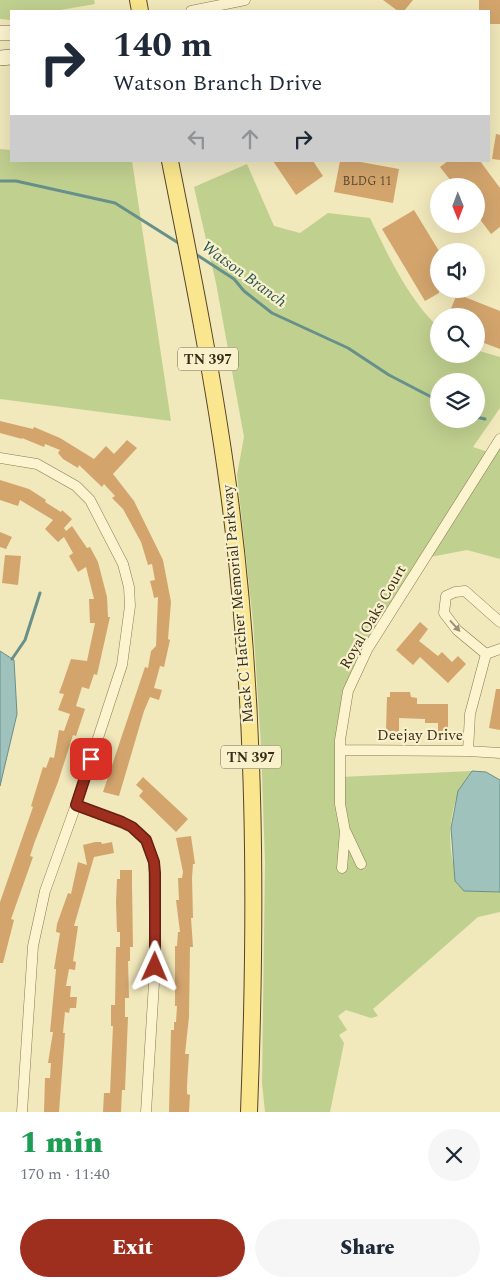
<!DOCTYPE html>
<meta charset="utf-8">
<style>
body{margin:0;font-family:Spectral,serif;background:#f6f6f7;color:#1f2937;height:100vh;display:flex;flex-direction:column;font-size:19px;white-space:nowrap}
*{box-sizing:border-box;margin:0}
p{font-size:16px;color:#747a83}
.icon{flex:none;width:28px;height:28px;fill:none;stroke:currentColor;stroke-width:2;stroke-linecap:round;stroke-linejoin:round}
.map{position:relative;height:1112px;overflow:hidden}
.drawer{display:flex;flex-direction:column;background:#fff;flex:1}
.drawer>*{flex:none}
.hud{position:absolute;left:10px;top:10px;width:480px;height:152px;border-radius:0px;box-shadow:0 5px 20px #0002;background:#fff;color:#1f2937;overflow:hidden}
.needle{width:32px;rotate:179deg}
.controls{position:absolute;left:430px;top:178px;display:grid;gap:10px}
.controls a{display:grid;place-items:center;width:55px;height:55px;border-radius:50%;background:#fff;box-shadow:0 5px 20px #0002;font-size:25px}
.pin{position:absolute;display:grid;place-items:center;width:42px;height:42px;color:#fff;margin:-21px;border-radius:10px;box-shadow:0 2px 8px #0006}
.me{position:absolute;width:55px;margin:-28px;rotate:1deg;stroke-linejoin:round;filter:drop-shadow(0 0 4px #0008)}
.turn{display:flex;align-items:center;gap:18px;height:105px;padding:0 20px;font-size:22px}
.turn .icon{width:65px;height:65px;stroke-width:2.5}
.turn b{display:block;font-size:35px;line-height:42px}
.lanes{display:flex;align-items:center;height:48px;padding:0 20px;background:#0003;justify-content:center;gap:25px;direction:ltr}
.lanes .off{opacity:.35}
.round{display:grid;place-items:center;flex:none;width:52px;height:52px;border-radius:26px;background:#f6f6f7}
.head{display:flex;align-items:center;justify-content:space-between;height:85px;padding:0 20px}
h1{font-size:30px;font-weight:800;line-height:38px;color:#1e9e55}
.primary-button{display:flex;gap:10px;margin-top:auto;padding:10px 20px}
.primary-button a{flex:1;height:58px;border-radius:30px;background:#9e2f1f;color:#fff;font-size:20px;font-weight:800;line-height:58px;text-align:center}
.primary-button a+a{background:#f6f6f7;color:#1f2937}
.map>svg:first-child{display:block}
</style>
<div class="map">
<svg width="500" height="1112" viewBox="0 0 500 1112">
<rect width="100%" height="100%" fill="#f1e8bb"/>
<path fill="#c0d08f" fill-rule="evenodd" d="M0,0H94L95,4L55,11H11V20L0,19Z
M0,149L11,150V161H132L171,421L0,399Z
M247,164L274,226L300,233L328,213L370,218C389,257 407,297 439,328V354H476V350L500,357V408L473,447L491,453L500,439V559L467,550L425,558L348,691L340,777L472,771C452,793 446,833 453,862C455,872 460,882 464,891L500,892V912L478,917L373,1009L378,1016L371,1018L346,1010L338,1016L347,1030L339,1035L344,1043L330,1112H265L262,1083L265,863L261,745L253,621L237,475L244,437L216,283L194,187ZM439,381H476V419H439Z"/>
<path fill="#a0c2bc" stroke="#67908b" d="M0,651L14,660L17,714L0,786Z
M472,771L486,772L500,780V892L464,891L455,881L451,828L458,791Z"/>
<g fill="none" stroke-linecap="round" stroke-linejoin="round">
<path stroke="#67908b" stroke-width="3" d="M0,181H16L115,203L180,244
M194,253L234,279L244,291L272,313L348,348L389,375L439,401
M476,417L485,419
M12,659L25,640L40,593"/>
</g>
<path fill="#d3a56d" d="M383,0H413L404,11H398Z
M479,0H500V24H489V11H479Z
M496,134L500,135V160L492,159Z
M273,161H313L323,176L296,195Z
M340,161H355L399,169L393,203L334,192Z
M448,161H480L500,188V227L491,234L476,214V186H455L440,167Z
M414,210L439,251V293L425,301L382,229Z
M457,294L500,311V349L476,340V316H448Z
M0,421L33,429L34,427L60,438L94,459L106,446L114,454L127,440L137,448L113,474L134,501L163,560L171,602L168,639L170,640L164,667L160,666L154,688L162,690L159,700L150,697L144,711L119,796L103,792L145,667L148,668L151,651L156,646L158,597L154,598L153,593L150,581L155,580L152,564L148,565L141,542L123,509L112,498L115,496L104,484L102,487L79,465L78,468L63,459L58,453L60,450L45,444L44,447L22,438V439L0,433Z
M0,480L29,489L46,500L45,502L61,512L62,510L72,519L64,528L66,531L72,526L87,548L90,547L98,562L107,597L108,617H110L97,675L94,674L89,689L82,687L76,706L85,709L76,736L73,735L58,782L35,841L30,856L33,857L11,919L14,920L3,963H0V902L33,807L31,806L43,767L46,768L50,757L54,758L59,730L64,731L70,714L58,710L64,694L59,693L62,685L71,659L87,661L95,623H90L89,599H94L86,567L78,572L69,556L73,553L64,537L58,542L45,529L53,520L20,500L18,506L0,500Z
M0,532L12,537L6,549L0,547Z
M5,555L21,556L18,585L2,583Z
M420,622L428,629L419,641L438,656L442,652L452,662L458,656L466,664L448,683L420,657L413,665L396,650Z
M496,689H500V730L489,728Z
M390,692H410L411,697L417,698V704H448V733H438V723H425V719L399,718V732L386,731L387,697H390Z
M143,777L188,819L176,832L139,796L143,791L136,785Z
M191,836L195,864H193L192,878L193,918H191L193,947H190L189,1017L185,1054H189L187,1085V1094L190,1095L189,1112H169L171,1030H174V1022H176L177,1006H175V946H177L178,932H180L176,900H179L178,878H182L183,872L176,838Z
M95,842H101L102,844L112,842L114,853L94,857L74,926H78L73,961L76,962L75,970L69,969L66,986H71L70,997H77L76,1008H70L69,1013L65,1012L63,1033H65L59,1112H44L45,1078H50L51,1063H48L53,1032H50L56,969H54L60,933L56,932L57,924L68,893L71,894L78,862L87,865L83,845Z
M120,870H132V885L133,947H130V961H128L129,998H125V1017H128L125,1090H122L121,1112H103L104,1093H110L113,1026H111V1005H115L116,947H120V932H117L116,902L117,879H120Z"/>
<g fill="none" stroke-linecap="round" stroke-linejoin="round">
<defs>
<path id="minor" d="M191,11L245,0
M0,458L37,464L76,486L90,500L123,564L129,587L130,606L122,665L76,805L45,891L33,946L22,1112
M486,654L457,630L444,613L446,596L455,592L465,591L500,622
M486,654L500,649
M340,750L468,751L500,753
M468,751L470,714L486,654
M76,805L132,827L146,840L154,862L155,967L146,1112
M346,832L361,864
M342,868L345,831L340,804V740L348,691L368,648L500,439"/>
<path id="secondary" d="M0,33H11
M0,58L11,57"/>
<path id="primary" d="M138,0L140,11
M170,161C192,271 214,381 229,493C256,698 257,905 249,1112"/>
</defs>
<use href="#minor" stroke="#8a7854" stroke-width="11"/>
<use href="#secondary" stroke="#6b5837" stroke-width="16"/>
<use href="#primary" stroke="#574429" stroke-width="18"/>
<use href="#minor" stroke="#fcf4cf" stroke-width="10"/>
<use href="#secondary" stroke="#fcf4cf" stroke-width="15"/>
<use href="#primary" stroke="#f9e68e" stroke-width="16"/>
</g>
<defs><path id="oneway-solid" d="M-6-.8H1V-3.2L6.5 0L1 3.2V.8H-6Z" transform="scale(1.25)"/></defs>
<use fill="#9a9074" href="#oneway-solid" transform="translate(455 626) rotate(48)"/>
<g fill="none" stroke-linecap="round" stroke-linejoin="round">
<defs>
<path id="route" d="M91,759L76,805L122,822L132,827L146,840L154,862L155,873V967"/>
</defs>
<use href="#route" stroke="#671f14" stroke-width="12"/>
<use href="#route" stroke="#9e2f1f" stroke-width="9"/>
</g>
<g text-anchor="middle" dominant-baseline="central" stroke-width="4.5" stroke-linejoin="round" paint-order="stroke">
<g font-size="12" fill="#5e4a2f">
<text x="367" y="181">BLDG 11</text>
</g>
<g fill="#f8f1cb" stroke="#71674f" stroke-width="1">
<rect x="178" y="347.5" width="60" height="23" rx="4"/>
<rect x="221" y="745.5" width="60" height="23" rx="4"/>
</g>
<g font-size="14" font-weight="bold" fill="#372c1a">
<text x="208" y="359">TN 397</text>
<text x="251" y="757">TN 397</text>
</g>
<g font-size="15" fill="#372c1a" stroke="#f8f1cb">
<text transform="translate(238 604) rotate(-95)">Mack C Hatcher Memorial Parkway</text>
<text transform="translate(373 617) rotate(-60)">Royal Oaks Court</text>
<text x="420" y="735">Deejay Drive</text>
</g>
<g font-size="16" font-style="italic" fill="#285559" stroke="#f8f1cb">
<text transform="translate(244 274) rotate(36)">Watson Branch</text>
</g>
</g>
</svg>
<div class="controls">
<a><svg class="needle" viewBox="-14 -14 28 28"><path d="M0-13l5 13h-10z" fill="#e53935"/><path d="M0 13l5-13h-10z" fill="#747a83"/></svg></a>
<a><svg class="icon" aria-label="sound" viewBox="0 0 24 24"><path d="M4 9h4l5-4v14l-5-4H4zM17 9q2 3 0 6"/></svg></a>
<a><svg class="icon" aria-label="search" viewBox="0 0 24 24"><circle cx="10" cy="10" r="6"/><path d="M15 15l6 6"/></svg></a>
<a><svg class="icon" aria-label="layers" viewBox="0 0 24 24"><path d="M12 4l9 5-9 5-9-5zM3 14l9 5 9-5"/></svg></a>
</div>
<div class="pin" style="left:91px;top:759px;background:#d93025"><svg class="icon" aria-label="arrive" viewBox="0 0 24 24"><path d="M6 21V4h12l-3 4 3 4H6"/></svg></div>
<svg class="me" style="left:155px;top:967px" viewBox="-20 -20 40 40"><path d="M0-17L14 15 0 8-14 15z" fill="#9e2f1f" stroke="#fff" stroke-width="4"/></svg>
<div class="hud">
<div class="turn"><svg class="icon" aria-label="right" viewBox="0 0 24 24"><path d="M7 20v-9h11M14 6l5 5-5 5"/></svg><div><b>140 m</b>Watson Branch Drive</div></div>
<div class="lanes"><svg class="icon off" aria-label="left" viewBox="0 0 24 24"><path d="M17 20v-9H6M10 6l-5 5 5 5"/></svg><svg class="icon off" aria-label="ahead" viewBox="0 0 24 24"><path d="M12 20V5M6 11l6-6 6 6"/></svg><svg class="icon" aria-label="right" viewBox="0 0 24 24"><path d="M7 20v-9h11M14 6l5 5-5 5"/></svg></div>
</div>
</div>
<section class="drawer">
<div class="head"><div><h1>1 min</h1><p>170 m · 11:40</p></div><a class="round"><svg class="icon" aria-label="close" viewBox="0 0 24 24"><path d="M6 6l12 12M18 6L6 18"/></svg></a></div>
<div class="primary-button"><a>Exit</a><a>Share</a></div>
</section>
